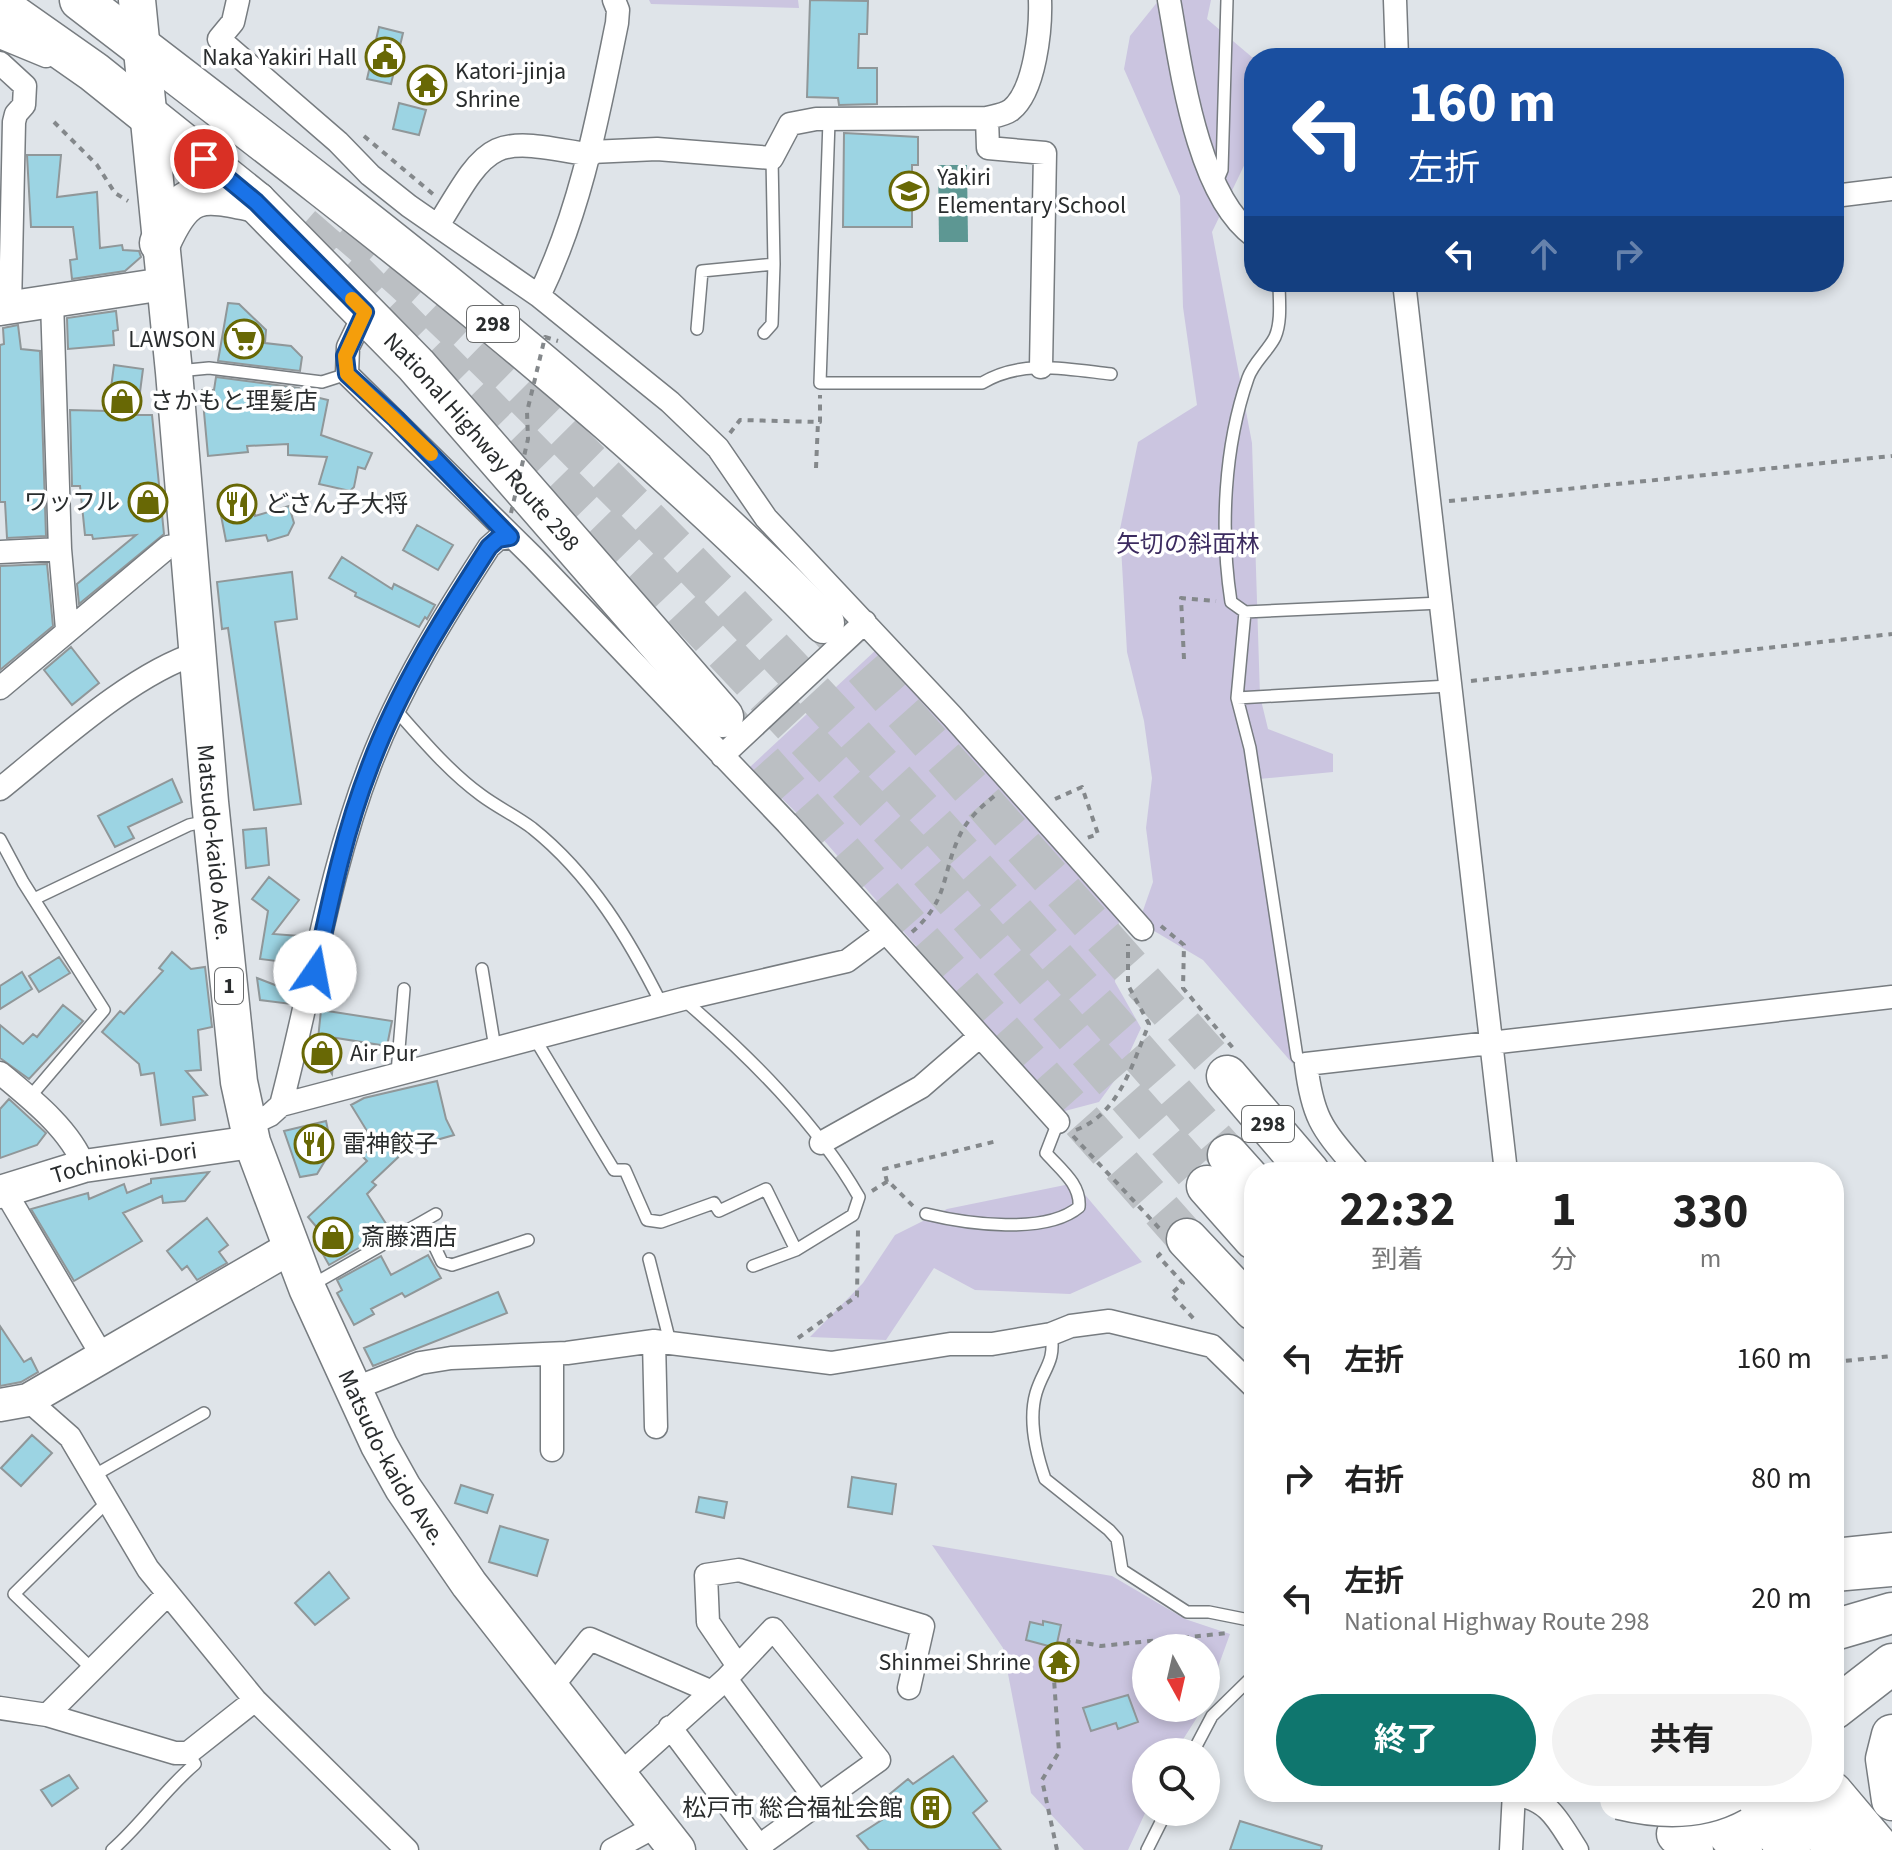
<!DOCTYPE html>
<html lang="ja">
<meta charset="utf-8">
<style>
body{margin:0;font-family:"Source Sans 3","Noto Sans JP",sans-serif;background:#f2f2f2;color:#222;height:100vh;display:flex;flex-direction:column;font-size:30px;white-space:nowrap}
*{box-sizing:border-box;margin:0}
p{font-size:26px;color:#767676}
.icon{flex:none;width:44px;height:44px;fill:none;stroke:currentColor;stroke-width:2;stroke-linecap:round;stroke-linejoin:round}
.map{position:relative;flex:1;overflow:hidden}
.panel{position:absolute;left:1244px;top:1162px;width:600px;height:640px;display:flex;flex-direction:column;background:#fff;border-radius:32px;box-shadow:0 4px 12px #0003}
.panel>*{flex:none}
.top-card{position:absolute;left:1244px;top:48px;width:600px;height:244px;border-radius:32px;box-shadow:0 4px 12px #0003;background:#1a4fa0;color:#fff;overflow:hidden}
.needle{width:52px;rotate:172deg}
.controls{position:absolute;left:1132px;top:1634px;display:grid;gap:16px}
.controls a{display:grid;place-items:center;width:88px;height:88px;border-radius:50%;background:#fff;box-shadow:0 4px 12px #0003;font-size:40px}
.pin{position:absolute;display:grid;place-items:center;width:68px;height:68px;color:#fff;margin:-34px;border:4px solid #fff;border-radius:50%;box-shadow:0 2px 8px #0007}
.me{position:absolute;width:88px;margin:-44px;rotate:12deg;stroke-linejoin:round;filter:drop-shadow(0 0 6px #0008)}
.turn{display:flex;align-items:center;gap:28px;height:168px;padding:0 32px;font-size:36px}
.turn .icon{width:104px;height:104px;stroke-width:2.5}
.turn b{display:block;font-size:56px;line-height:68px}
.lanes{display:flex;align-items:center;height:76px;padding:0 32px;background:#0003;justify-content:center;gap:40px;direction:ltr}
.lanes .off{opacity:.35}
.eta{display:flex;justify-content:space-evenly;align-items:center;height:136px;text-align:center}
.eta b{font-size:48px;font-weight:700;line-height:56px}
.button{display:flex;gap:16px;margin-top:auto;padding:16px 32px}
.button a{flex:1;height:92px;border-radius:48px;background:#0f766e;color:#fff;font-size:32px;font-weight:700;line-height:92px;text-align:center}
.button a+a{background:#f2f2f2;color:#222}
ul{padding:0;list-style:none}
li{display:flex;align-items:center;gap:24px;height:120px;padding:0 32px}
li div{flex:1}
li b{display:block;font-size:30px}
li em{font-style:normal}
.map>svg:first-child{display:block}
</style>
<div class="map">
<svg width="1892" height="1850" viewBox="0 0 1892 1850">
<rect width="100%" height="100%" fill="#dfe4e9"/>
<path fill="#cbc5e0" d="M649,0H798L799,8L651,4Z
M1159,0H1211L1207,19L1253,58L1254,145L1212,232L1252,443L1260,696L1268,729L1333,754V772L1248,780L1293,1064L1203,960L1139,922L1153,882L1146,828L1152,778L1144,721L1127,652L1120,529L1138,442L1197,405L1183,307L1180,196L1124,69L1130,36Z
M877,649L1119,920L1115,982L1141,1028L1120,1073L1099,1102L1061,1112L821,837L750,767Z
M1075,1183L1142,1262L1070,1294L975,1290L934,1268L886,1340L810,1337L863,1283L895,1235L947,1209Z
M932,1545L1112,1576L1185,1619L1230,1634L1206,1700V1648H1146V1708H1203L1175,1752H1146V1811L1128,1850H1084L1031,1793L1003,1648Z"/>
<path fill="#5d9793" d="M938,165H967L968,242H939Z"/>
<path fill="#9cd4e3" stroke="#909799" stroke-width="2" d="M810,0L868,1L867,34H859L858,68H877V104L839,105L838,98L807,97Z
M379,27L403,33L391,84L367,79Z
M399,103L426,110L419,135L393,129Z
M844,133L918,137V165H912V227H843Z
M27,155H61L57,197L97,192L100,248L122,245L123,250L139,251L141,257L125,271L72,279L70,260L77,259L73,227H31Z
M228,303L239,304L266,330L265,343L291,346L302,357L300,371L218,361Z
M116,311L118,330L113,331L114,345L68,349L67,318Z
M18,325L21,349L40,351L46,536L7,538L5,502H0V345L4,344L3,328Z
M114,365L143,369L137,415H152L164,534L79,604L77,584L136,535L93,539L92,535H85L80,486H72L70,410L108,411Z
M216,377L299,388L307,395L328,400L321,435L372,453L365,469L358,467L354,487L350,491L319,484L327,457L288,455V444L247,446L248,452L208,456L202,390H214Z
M251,491L255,516L289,506L294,523L288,535L268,541L266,535L226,541L218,500Z
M417,525L453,545L438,570L403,550Z
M342,557L392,589L394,584L435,605L427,619L425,617L419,627L355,596L356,593L329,578Z
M47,564L53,626L0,670V566Z
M292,572L297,619L275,622L301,804L254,810L228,628L222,629L217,582Z
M71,647L99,683L72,705L44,670Z
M172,779L182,802L128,827L134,838L115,847L98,816Z
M266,828L269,865L246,868L243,830Z
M269,877L299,900L273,934L299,936V943L304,944L300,964L260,959L268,911L252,899Z
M172,952L191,969L205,967L212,1027L198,1030L201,1070L186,1071L207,1095L193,1097L195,1120L161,1125L154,1073L141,1075L139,1064L102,1032L120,1011L124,1014L163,971L159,968Z
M59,957L70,973L39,992L29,976Z
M22,972L32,989L0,1009V986Z
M257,978L293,992L291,1004L260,1000Z
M63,1005L83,1021L29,1079L0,1058V1025L23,1044L33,1034L37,1037Z
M321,1010L392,1021L387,1046L336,1038L332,1074L317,1049Z
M437,1081L446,1119L454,1135L408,1148L372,1182L376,1185L367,1194L390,1230L329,1265L316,1242L325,1237L308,1217L367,1161L362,1156L375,1144L351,1105L364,1098Z
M9,1099L46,1133L37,1145L0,1158V1109Z
M326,1121L332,1149L317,1174L300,1177L284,1131Z
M209,1172L185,1201L163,1203L162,1196L123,1213L142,1241L74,1281L31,1209L88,1193L89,1199L124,1184L127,1193L151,1183V1179Z
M207,1218L228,1245L219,1252L227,1263L197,1280L187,1266L182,1270L167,1251Z
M428,1255L441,1278L405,1297L402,1293L371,1309L374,1314L354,1325L337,1293L342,1290L337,1280L381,1256L391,1275Z
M498,1292L507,1313L373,1366L364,1348Z
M0,1326L24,1362L31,1358L38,1372L21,1382L0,1386Z
M32,1435L52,1453L21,1486L1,1468Z
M852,1477L896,1484L892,1514L848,1507Z
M461,1485L493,1495L487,1513L455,1503Z
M699,1497L727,1502L724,1518L696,1512Z
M500,1526L548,1540L537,1576L489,1562Z
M329,1572L349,1598L315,1625L295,1603Z
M1043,1621L1061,1625L1056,1648L1026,1640L1030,1622L1043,1625Z
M1128,1695L1138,1722L1118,1729L1116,1723L1091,1731L1083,1708Z
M953,1756L987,1801L973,1813L1001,1850H869L857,1836L888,1816L880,1802L908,1779L913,1784Z
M69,1775L78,1788L52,1806L41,1790Z
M1240,1821L1322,1846L1321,1850H1230Z"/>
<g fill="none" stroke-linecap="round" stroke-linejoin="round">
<path stroke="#bbbfc3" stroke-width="40" stroke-dasharray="40 20" stroke-linecap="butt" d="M302,226L349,267L650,573L916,856L1207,1186
M344,228C430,300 508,380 587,459C812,681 1020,917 1228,1155
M824,623L1227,1076
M723,717L1187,1239"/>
<defs>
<path id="lane" d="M829,121L820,383H982C1022,359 1067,369 1111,374
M1217,182L1222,170L1227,0
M1279,282C1279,299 1282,321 1275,337C1268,351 1253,363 1248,378C1224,447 1220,530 1231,602L1245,612L1237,698L1250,748L1297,1057L1306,1064
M697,329L702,271L774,264L772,158
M764,333L772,324L774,264
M178,371L209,368L322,382L347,374
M1245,612L1441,603
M1237,698L1449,686
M394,708C421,738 448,771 481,795C497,807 516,816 532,828C591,875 629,939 662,1005
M0,839L23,882L104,1010L29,1098
M34,899L189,825L208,821
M482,969L495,1048
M535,1039L614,1170H625L647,1220L661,1222L714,1203L719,1211L766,1189L796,1250L853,1215L859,1197C816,1122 749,1056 684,1000
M397,1073L404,989
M926,1214C967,1224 1046,1235 1079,1207C1081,1184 1060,1169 1046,1153L1058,1122
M423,1222L442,1262L452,1265L528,1240
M649,1259L670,1342
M753,1266L796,1250
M312,1285L436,1214
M1051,1334C1056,1362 1043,1369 1036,1393C1028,1421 1036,1453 1045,1479L1109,1530L1117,1539L1122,1570L1187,1612H1209L1254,1621
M93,1476L204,1413
M91,1668L14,1594L107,1502
M1193,1752L1212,1716L1254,1675
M112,1850C142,1824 164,1790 195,1764L188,1753
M1147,1850L1166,1812"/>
<path id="street" d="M238,0L233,22L219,39L338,142L370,175L409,206L539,296L670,402L718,448L766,518L952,716L1142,929
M1169,0C1181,67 1197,195 1254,236
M1395,0L1397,58
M0,37L46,56
M0,63L25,86L24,105L16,114L14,122L10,308
M987,118L988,148L1045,153L1041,367
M591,152L657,149L772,158L790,124L816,119L987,118C995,116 1004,115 1011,110C1035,91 1041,29 1040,0
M1834,196L1892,189
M439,224C491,137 491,137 591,155
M1404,282L1506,1172
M539,296C581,210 598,116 617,23L618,10L614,0
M52,301L60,549L67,629
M365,312L348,347L347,374L534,558L787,823L1058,1122
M0,552L60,549
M0,688L168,547L188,544
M722,756L865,622
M0,789C55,745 131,674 198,653
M0,1073C30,1098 70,1129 84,1166
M281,1105L683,999L847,961L886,932
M247,1126L270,1115L281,1105C311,992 328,874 370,765C400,687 444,616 489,547L498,539L510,537
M821,1143L921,1087L980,1036
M1359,1172C1323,1129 1313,1121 1306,1064L1892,997
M2,1191L9,1198L104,1359
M654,1341L656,1427
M552,1354V1450
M353,1389L420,1363L451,1358L567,1353L654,1341L831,1363L950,1344H992L1051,1334L1071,1326L1109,1321L1212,1346L1254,1387
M28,1400L70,1437L148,1569L255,1700L407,1850
M1834,1550L1892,1544
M738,1666L708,1622L706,1575L739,1570L923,1626L909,1688
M726,1679L820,1805
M551,1688L590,1639L710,1691
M0,1708L47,1715L175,1753H188L255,1700
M47,1715L167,1595
M670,1727L762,1850
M619,1775L726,1679L773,1629L879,1760L759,1846
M1514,1794C1551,1800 1558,1821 1577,1850
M612,1850L658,1825
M1511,1850L1514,1792"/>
<g id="secondary">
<path d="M0,309L164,284"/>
<path id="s1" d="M0,1192L84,1166L252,1142"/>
<path d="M0,1405L28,1400L290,1248"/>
</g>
<g id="primary">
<path id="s2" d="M137,0L174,372L210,802L239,1082L252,1142L307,1288L379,1445L403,1488L469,1584L677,1850"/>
</g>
<g id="highway">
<path d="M80,0C336,197 597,392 824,623"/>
<path id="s3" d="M0,6L94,72L256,202L416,365L723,717"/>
<path d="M160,243C185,187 200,190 256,202"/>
<path d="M1227,1076L1309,1172"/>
<path d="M1228,1155L1254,1184"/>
<path d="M1207,1186L1254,1239"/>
<path d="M1187,1239L1254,1310"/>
<path d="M1834,1571L1892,1566"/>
<path d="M1834,1630L1892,1613"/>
<path d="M1834,1709L1892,1664"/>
<path d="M1892,1735L1886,1759L1892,1800"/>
<path d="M1692,1792L1742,1850"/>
<path d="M1739,1792L1790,1850"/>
<path d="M1787,1792L1837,1850"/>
<path d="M1832,1792L1881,1850"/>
<path d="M1677,1834L1693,1850"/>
</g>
</defs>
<use href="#lane" stroke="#777c80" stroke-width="14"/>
<use href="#street" stroke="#777c80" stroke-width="25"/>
<use href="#secondary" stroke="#777c80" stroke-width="35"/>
<use href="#primary" stroke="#777c80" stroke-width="39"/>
<use href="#highway" stroke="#777c80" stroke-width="43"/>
<path stroke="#84888b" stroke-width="4" stroke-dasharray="6 6" stroke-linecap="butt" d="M54,122L97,165L115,193L128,201
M364,136L434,195
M730,433L740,420L820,422V395
M816,468L818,422
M1449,501L1892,456
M1184,659L1181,598L1216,601
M1471,681L1892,634
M1055,799L1082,787L1098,834L1087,838
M1161,926L1184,945L1183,988L1233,1048
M912,932C949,900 941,876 959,837C966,820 983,805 997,794
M1076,1130C1120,1113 1132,1064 1149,1024L1128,985V944
M1073,1136L1160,1229
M887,1182L884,1169L997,1141
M872,1191L888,1181L914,1207
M1161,1253L1158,1256L1183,1283L1171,1294L1194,1319
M798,1338L857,1296L858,1230
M1834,1362L1892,1356
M1057,1850L1042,1780L1059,1752L1052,1650L1066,1652L1069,1640L1101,1646L1228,1633"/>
<use href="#lane" stroke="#fff" stroke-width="11"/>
<use href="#street" stroke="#fff" stroke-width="22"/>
<use href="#secondary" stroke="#fff" stroke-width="32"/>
<use href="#primary" stroke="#fff" stroke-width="36"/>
<use href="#highway" stroke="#fff" stroke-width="40"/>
<defs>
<path id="highway-bridge" d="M1620,1799C1657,1808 1697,1811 1731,1792"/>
</defs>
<use href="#highway-bridge" stroke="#777c80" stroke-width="43" stroke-linecap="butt"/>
<path stroke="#84888b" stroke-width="4" stroke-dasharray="6 6" stroke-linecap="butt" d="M511,513L528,439L527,412L545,337L558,341"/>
<use href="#highway-bridge" stroke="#fff" stroke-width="40"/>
</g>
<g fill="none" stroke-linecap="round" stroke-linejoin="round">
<defs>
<path id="route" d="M204,159L256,202L365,312L345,356L347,374L396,419L510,537L498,539L489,547C444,617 399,688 370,766C344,833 330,902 315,972"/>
</defs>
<use href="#route" stroke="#114b97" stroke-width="20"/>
<use href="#route" stroke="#1a73e8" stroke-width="14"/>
<path stroke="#f59e0b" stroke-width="14" d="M352,299L365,312L345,356L347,374L431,454"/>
</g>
<defs>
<symbol id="civic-ring" viewBox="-11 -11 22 22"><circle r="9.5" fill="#fff" stroke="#686805" stroke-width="1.5"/><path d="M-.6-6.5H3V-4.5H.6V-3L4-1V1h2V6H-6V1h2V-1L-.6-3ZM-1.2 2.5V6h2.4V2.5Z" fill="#686805"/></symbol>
<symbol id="temple-ring" viewBox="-11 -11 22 22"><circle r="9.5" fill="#fff" stroke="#686805" stroke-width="1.5"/><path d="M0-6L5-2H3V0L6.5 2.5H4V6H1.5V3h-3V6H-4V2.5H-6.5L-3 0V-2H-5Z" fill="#686805"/></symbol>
<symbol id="school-ring" viewBox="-11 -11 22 22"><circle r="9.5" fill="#fff" stroke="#686805" stroke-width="1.5"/><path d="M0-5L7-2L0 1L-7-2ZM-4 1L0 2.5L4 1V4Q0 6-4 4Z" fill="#686805"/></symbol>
<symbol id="supermarket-ring" viewBox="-11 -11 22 22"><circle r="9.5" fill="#fff" stroke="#686805" stroke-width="1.5"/><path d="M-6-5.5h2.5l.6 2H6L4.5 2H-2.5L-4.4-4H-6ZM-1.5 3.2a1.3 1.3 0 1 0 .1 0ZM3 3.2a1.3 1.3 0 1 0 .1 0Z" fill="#686805"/></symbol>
<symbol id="shop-ring" viewBox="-11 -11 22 22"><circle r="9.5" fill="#fff" stroke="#686805" stroke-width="1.5"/><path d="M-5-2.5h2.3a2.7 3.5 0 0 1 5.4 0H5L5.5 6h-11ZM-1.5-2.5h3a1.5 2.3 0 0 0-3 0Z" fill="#686805"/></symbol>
<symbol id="restaurant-ring" viewBox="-11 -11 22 22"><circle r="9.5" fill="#fff" stroke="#686805" stroke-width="1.5"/><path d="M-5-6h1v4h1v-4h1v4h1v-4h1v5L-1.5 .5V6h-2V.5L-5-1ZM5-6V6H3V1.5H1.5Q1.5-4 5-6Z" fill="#686805"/></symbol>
<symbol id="building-ring" viewBox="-11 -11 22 22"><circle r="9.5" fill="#fff" stroke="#686805" stroke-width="1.5"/><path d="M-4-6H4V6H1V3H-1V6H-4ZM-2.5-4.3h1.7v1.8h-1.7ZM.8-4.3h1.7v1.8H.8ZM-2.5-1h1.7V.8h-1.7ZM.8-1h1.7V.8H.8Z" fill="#686805"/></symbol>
</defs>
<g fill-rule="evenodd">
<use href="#civic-ring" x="363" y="35" width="44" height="44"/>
<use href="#temple-ring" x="405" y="63" width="44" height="44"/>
<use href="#school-ring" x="887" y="169" width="44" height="44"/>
<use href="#supermarket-ring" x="222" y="317" width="44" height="44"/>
<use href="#shop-ring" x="100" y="379" width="44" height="44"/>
<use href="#shop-ring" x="126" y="480" width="44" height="44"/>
<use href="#restaurant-ring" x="215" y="482" width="44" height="44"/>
<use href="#shop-ring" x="300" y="1031" width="44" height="44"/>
<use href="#restaurant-ring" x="292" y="1122" width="44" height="44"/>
<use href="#shop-ring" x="311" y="1215" width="44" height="44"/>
<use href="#temple-ring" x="1037" y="1640" width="44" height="44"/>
<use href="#building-ring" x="909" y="1786" width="44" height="44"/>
</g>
<g text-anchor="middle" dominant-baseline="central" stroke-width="7" stroke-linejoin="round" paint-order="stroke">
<g fill="#fff" stroke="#696b6c" stroke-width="2">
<rect x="467" y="306" width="52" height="36" rx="6"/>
<rect x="215" y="968" width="28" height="36" rx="6"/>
<rect x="1242" y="1106" width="52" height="36" rx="6"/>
</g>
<g font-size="22" font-weight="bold" fill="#292c2d">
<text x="493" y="324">298</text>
<text x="229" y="986">1</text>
<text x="1268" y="1124">298</text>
</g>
<g font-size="24" fill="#292c2d" stroke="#fff" text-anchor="start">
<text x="357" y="57" text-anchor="end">Naka Yakiri Hall</text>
<text x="455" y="71">Katori-jinja<tspan x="455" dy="28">Shrine</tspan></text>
<text x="937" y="177">Yakiri<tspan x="937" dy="28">Elementary School</tspan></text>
<text x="216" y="339" text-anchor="end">LAWSON</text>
<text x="150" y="401">さかもと理髪店</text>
<text x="120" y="502" text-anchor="end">ワッフル</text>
<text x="265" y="504">どさん子大将</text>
<text x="350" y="1053">Air Pur</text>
<text x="342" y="1144">雷神餃子</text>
<text x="361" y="1237">斎藤酒店</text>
<text x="1031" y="1662" text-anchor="end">Shinmei Shrine</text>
<text x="903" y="1808" text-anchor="end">松戸市 総合福祉会館</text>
</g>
<g font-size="24" fill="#292c2d" stroke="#fff">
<text stroke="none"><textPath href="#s3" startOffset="652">National Highway Route 298</textPath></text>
<text stroke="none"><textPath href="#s2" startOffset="846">Matsudo-kaido Ave.</textPath></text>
<text stroke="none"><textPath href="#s1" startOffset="128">Tochinoki-Dori</textPath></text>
<text stroke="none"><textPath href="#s2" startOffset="1494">Matsudo-kaido Ave.</textPath></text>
</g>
<g font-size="24" fill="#3c2b60" stroke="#fff">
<text x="1188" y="544">矢切の斜面林</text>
</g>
</g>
</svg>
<div class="controls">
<a><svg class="needle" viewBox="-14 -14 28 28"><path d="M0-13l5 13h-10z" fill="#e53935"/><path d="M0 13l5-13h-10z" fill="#767676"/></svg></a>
<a><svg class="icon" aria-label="search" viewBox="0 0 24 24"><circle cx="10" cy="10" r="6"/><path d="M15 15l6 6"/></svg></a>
</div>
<div class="pin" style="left:204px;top:159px;background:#d93025"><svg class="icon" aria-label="arrive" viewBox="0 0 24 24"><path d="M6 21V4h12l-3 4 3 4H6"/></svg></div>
<svg class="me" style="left:315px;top:972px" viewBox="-20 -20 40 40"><circle r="19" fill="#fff"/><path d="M0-13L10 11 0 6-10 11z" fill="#1a73e8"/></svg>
<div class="top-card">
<div class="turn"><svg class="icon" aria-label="left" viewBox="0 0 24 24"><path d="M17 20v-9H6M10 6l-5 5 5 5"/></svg><div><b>160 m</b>左折</div></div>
<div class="lanes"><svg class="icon" aria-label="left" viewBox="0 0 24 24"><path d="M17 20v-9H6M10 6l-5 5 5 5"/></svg><svg class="icon off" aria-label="ahead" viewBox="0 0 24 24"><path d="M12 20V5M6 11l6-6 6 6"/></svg><svg class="icon off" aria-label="right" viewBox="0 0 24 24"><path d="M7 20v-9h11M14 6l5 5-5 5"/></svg></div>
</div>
<section class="panel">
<div class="eta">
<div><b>22:32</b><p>到着</p></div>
<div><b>1</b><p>分</p></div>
<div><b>330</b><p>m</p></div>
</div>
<ul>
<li><svg class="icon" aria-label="left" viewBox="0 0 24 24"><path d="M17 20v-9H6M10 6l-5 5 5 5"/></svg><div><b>左折</b></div><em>160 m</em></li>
<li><svg class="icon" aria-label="right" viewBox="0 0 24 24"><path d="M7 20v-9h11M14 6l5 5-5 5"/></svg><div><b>右折</b></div><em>80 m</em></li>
<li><svg class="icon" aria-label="left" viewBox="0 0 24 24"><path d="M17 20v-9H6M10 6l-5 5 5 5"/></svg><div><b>左折</b><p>National Highway Route 298</p></div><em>20 m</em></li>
</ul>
<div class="button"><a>終了</a><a>共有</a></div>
</section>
</div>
